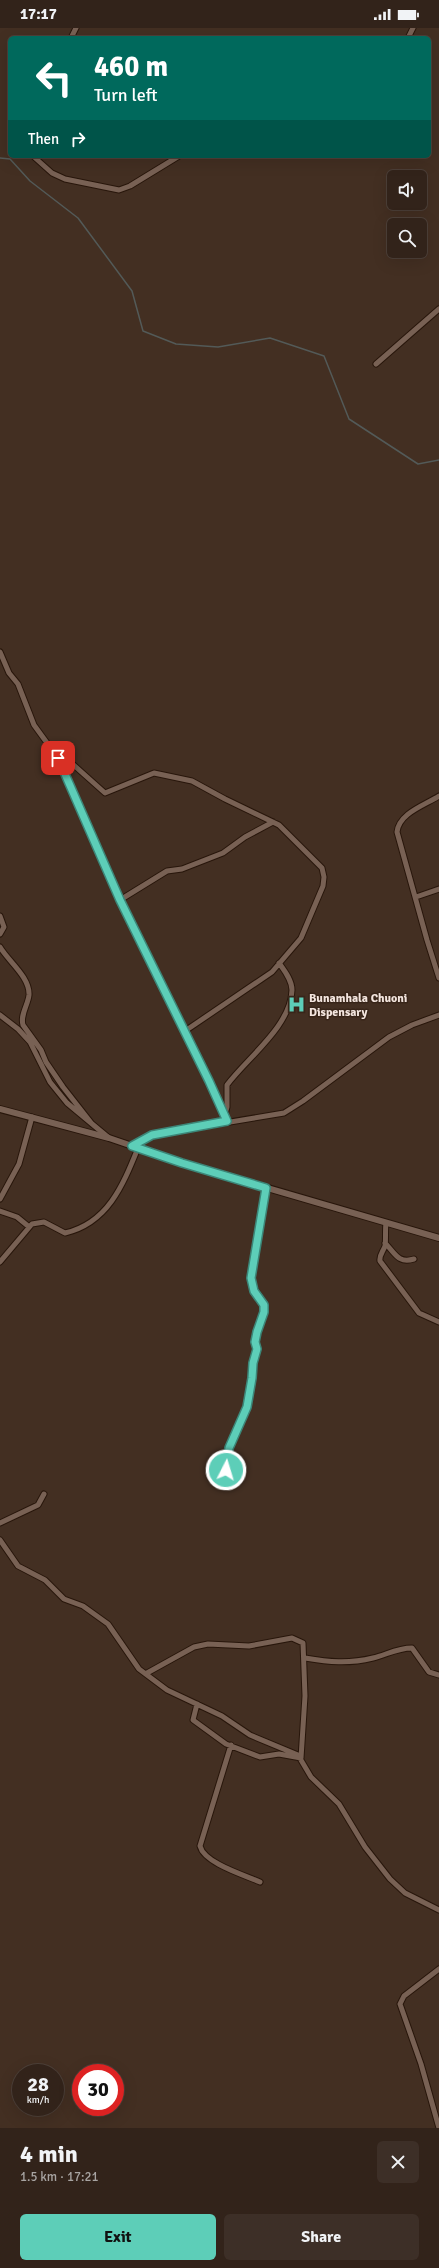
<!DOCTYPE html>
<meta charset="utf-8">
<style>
body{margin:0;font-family:Signika,sans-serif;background:#3d2f27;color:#f1f3f6;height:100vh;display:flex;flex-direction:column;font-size:15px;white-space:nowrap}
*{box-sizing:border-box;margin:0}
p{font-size:13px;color:#a8a4a2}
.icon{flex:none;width:22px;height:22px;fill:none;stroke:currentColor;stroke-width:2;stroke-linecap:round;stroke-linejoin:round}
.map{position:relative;height:2100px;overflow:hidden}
.drawer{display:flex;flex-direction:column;background:#32231a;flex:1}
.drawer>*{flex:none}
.top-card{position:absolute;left:8px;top:8px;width:423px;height:122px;border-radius:6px;box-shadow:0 4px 16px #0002,0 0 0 1px #4d4039;background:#00695c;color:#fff;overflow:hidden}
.tools{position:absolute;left:387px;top:142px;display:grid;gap:8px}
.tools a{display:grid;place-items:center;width:40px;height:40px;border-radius:6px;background:#32231a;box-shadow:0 4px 16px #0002,0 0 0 1px #4d4039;font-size:20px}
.speed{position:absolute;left:12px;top:2036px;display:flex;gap:8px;font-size:20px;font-weight:700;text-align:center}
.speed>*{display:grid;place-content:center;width:52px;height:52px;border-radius:50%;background:#32231a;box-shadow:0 4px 16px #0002,0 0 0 1px #4d4039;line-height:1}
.speed small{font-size:10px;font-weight:400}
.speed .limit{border:6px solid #d22;background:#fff;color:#111}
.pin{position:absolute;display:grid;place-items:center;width:34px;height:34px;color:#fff;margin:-17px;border-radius:8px;box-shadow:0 2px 6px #0006}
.me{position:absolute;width:44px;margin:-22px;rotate:5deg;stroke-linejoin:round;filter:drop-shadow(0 0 3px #0008)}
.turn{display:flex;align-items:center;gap:14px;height:84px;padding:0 20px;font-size:18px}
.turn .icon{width:52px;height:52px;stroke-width:2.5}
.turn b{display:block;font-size:28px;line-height:34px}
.then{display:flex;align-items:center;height:38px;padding:0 20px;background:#0003;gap:8px;font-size:15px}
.round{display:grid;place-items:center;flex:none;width:42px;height:42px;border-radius:6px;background:#3d2f27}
.head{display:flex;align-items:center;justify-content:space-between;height:68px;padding:0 20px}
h1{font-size:24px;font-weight:700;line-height:30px}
.action{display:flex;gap:8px;margin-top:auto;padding:8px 20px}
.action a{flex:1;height:46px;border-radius:6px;background:#5dceb8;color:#111;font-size:16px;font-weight:700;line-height:46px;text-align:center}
.action a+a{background:#3d2f27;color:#f1f3f6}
.status{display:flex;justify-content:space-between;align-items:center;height:28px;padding:0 20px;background:#32231a;direction:ltr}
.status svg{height:11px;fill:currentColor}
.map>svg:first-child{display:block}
</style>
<div class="status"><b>17:17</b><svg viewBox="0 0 49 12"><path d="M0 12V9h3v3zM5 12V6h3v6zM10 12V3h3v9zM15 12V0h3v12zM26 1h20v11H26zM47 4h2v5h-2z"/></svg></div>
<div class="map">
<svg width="439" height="2100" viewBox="0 0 439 2100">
<rect width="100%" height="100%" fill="#432f22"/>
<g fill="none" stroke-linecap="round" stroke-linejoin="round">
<path stroke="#535a58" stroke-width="1.5" d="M0,130L10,131L30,153L78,190L132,263L143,303L176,316L218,319L270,310L324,328L349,391L418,436L439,432"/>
<defs>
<path id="minor" d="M71,10L76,0
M408,10L413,0
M33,128L52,145L65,151L119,162L130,158L179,128
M376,336L439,281
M0,624L9,645L18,656L34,697L58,730L120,872L209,1053L227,1093
M58,730L68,732L105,765L154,745L192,753L225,771L279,797L322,840L324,849L323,858L301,910L272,944L185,1003
M439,768C425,777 399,785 397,804L427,912L439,950
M416,869L439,861
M120,872L167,843L182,841L223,825L245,809L273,794
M0,888L4,899L0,906
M0,919C8,933 30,949 29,967C28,977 20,987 23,997L41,1022L46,1034L63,1059L92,1096
M0,987L18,1001L30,1014L50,1054L67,1075L109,1110
M225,1086L227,1079V1057C247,1030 291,998 292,962C292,952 284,942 279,935
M132,1118L152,1107L284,1085L303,1073L389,1009L412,997L439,987
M0,1171L19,1136L32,1089
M0,1183L17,1189L28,1198
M386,1195C385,1201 386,1214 385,1218C383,1224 379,1227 380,1233L419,1285L439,1294
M385,1215C395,1225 398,1236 414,1231
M0,1234L32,1196L44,1194L65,1205C108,1195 123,1157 138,1120
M226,1442L229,1420L247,1379L257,1321C252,1304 264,1296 265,1282C265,1270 252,1263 251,1251L266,1160
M0,1495L38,1477L44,1466
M0,1512L18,1538L45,1552L64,1571L83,1578L108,1596L139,1641L167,1662L222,1688L250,1707L298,1727L311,1749L339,1776L365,1819L390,1851L405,1865L439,1882
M305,1630C329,1634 348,1636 373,1630C386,1627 397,1620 412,1620L429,1644L439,1647
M147,1645L194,1619L208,1616L249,1618L292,1610L303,1615L305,1668L301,1730L279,1726L260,1729L226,1716L193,1692L197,1676
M231,1717L200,1818C204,1835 244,1847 260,1854
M439,2100L421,2036L400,1976L404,1968L439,1941"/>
<path id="tertiary" d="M0,1081L109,1110L182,1135L439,1210"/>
</defs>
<use href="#minor" stroke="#28160b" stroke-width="7"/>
<use href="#tertiary" stroke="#28160b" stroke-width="8"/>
<use href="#minor" stroke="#786154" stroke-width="5"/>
<use href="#tertiary" stroke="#786154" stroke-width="6"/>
</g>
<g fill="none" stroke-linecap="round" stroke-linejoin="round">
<defs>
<path id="route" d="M58,730L120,872L209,1053L227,1093L152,1107L132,1118L182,1135L266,1160L251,1250L254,1263L264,1277V1284L257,1304L255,1314L257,1321L253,1335L252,1350L247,1379L229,1420L226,1442"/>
</defs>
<use href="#route" stroke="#3c8678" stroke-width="10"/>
<use href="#route" stroke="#5dceb8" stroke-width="7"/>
</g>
<defs>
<symbol id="hospital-bare" viewBox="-9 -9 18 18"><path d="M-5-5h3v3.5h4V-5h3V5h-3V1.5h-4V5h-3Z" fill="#5dceb8" stroke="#382519" stroke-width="2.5" paint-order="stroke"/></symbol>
</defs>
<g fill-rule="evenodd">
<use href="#hospital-bare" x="284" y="964" width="25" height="25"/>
</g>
<g text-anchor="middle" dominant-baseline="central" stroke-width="3" stroke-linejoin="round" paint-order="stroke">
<g font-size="12" font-weight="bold" fill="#f3e5de" stroke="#382519" text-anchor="start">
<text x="309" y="970">Bunamhala Chuoni<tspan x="309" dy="14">Dispensary</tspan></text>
</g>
</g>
</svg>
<div class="tools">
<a><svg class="icon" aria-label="sound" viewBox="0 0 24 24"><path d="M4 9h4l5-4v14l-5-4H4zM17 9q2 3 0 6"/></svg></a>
<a><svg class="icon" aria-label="search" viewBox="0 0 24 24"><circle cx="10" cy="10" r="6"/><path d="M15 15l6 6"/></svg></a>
</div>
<div class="speed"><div>28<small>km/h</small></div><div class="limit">30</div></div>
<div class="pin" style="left:58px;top:730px;background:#d93025"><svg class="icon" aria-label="arrive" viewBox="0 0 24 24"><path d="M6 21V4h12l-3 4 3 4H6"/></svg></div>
<svg class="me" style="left:226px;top:1442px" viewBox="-20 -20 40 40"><circle r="17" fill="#5dceb8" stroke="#fff" stroke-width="3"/><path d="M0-11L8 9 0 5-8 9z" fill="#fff"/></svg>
<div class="top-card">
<div class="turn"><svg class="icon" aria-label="left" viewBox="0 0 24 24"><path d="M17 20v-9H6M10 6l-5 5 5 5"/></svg><div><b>460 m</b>Turn left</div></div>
<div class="then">Then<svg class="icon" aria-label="right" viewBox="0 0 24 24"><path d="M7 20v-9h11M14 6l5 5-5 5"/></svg></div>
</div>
</div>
<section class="drawer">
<div class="head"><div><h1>4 min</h1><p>1.5 km · 17:21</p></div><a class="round"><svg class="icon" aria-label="close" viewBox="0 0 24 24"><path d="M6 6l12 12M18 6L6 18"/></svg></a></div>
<div class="action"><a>Exit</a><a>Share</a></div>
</section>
